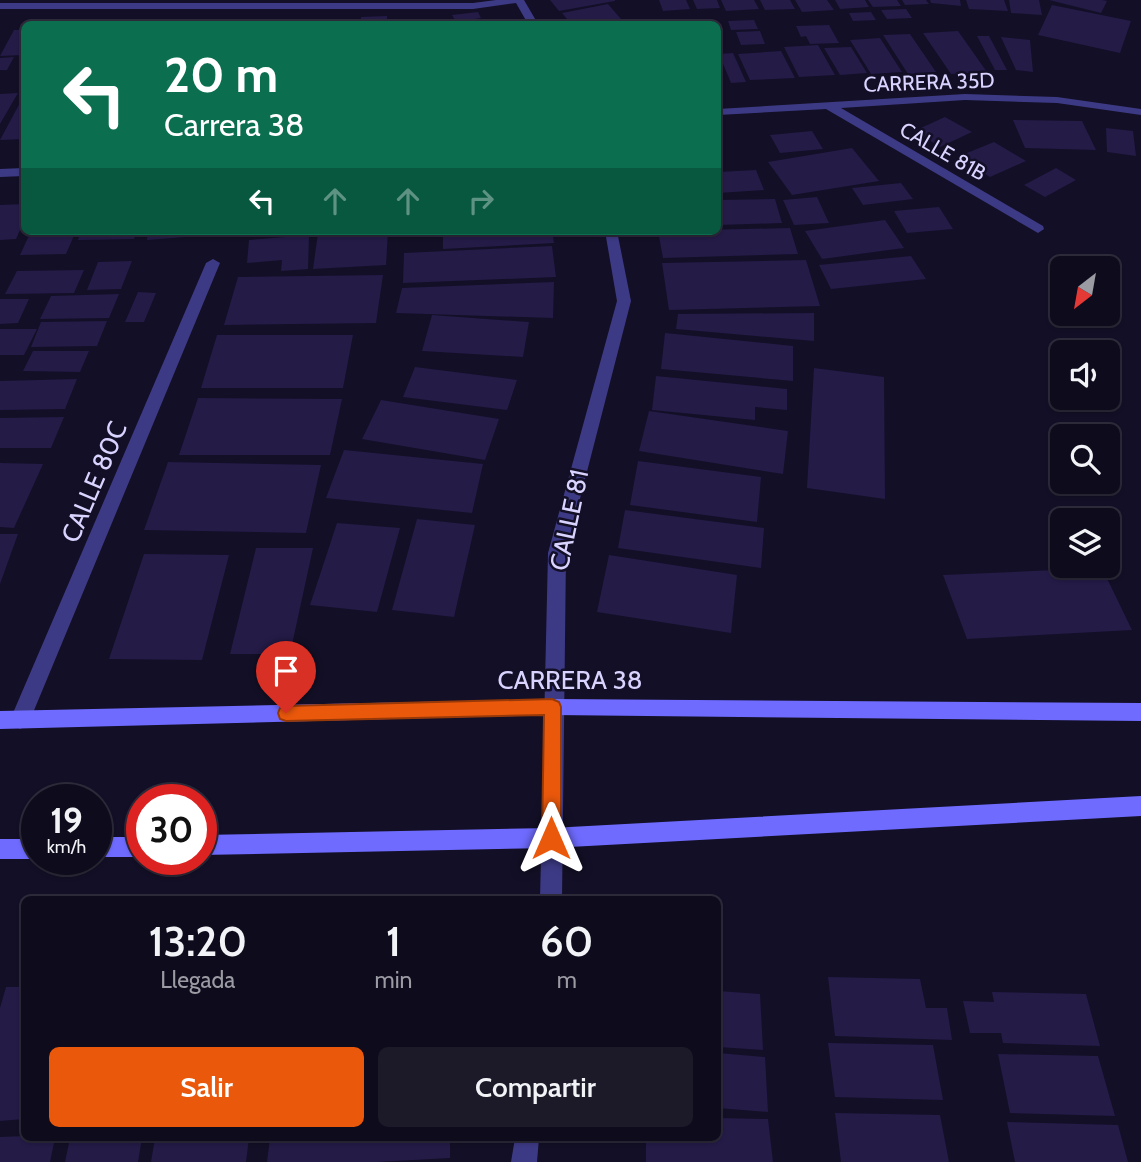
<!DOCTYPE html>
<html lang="es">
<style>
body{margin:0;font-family:Cabin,sans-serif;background:#1c1929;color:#f1f3f6;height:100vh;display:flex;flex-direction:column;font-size:26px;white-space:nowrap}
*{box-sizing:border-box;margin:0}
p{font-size:23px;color:#9b9ba3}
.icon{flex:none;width:38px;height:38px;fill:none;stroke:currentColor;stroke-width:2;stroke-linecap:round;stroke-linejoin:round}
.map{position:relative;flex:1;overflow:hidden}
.drawer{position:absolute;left:21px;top:896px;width:700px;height:245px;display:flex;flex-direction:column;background:#0e0b1c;border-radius:10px;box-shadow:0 2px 5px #0004,0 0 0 2px #2e2b3b}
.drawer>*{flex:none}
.guide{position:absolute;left:21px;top:21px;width:700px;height:214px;border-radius:10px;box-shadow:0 2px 5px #0004,0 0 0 2px #2e2b3b;background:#0b6e4f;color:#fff;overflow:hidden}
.needle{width:46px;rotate:211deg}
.fabs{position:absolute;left:1050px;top:256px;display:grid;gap:14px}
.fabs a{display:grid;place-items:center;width:70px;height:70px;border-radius:10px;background:#0e0b1c;box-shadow:0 2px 5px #0004,0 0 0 2px #2e2b3b;font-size:35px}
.speed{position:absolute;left:21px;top:784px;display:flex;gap:14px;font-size:35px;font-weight:700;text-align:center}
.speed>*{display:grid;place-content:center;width:91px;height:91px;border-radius:50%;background:#0e0b1c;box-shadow:0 2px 5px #0004,0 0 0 2px #2e2b3b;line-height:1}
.speed small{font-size:18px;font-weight:400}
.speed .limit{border:10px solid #d22;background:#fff;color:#111}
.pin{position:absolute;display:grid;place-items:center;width:60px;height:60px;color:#fff;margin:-72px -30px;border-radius:50% 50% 50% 0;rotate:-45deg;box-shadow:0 0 7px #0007}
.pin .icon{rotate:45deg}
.me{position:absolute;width:77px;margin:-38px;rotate:0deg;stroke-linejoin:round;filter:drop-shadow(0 0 5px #0008)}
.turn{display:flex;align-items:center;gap:24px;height:147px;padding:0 28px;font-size:32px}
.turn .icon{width:91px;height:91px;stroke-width:2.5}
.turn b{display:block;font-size:49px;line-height:60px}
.lanes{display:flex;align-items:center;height:66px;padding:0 28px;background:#0003;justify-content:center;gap:35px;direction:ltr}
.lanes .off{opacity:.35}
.eta{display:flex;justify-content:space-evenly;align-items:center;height:119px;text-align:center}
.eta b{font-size:42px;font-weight:600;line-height:49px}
.action{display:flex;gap:14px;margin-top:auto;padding:14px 28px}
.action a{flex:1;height:80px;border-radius:10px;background:#ea580c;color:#fff;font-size:28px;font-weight:600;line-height:80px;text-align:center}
.action a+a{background:#1c1929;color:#f1f3f6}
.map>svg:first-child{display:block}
</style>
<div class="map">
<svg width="1141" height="1162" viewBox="0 0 1141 1162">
<rect width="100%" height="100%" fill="#130f26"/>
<path fill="#241b47" d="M550,0H615V1L559,11Z
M659,0H686L690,9L663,11Z
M693,0H717L720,8L697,9Z
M721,0H754L759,9L726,11Z
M760,0H790L795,9L765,10Z
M795,0H827L834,10L802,12Z
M835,0H865L869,7L840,9Z
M868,0H897L901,6L873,7Z
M902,0H926L929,4L905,5Z
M930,0H960L961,6L931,3Z
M966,0H1004L1008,11L969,9Z
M1009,0H1039L1042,15L1011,13Z
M1049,0H1102L1107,1L1101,13Z
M608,4L621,19L592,24H571L562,13Z
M1052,5L1131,21L1120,53L1038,35Z
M906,9L912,18L887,19L881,10Z
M478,12L481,18L456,22L452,15Z
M871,12L876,20L853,21L849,13Z
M387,16V24H361V17Z
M754,20L758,29L731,30L728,21Z
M829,25L839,43L810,44L806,36L801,37L796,26Z
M14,30H24V55L0,56Z
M760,31L765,44L741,45L736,32Z
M958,31L987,72L951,74L923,33Z
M910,34L936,72L908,74L883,35Z
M977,36H989L1007,70H995Z
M1001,37L1030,40L1033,72L1016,70Z
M880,38L902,72L871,74L850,40Z
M818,45L835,75L799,77L784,47Z
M851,47L867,73L840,75L824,48Z
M781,51L795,78L750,80L738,54Z
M733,53L746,82L731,83L719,54Z
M14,57L7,70H0V58Z
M18,93L0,124V94Z
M22,99H24V139L0,140Z
M945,117L972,132L940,147L914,131Z
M1013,120L1082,121L1096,150L1025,148Z
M1106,128L1133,131L1136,156L1107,152Z
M812,131L823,149L780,153L770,135Z
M994,142L1026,161L990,177L957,157Z
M852,148L879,181L792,195L768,162Z
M1056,168L1076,180L1045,197L1024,185Z
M756,170L764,190L718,193V172Z
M901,183L913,199L863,205L852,188Z
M817,197L829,223L794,225L783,200Z
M775,199L782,223L718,225V200Z
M24,204V221L16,239L0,240V205Z
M939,207L953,229L907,233L894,211Z
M885,220L904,248L822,259L805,231Z
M790,228L798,254L663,258L658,231Z
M31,231H76L66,254L20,255Z
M81,231H137L134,239L78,240Z
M148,231H225L224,234L147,240Z
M374,231H388L386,265L313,269L318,233Z
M443,231H552L554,243L443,249Z
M309,235L308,269L281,271L282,260L247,263L249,240Z
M552,246L556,277L403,283L404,253Z
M911,256L926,279L831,289L819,265Z
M806,260L820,306L669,310L662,263Z
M132,261L121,289L87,290L98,262Z
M84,270L74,293L5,294L17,271Z
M383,275L376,323L224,325L238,277Z
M554,282L553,318L396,313L402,288Z
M138,292L156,293L144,322H125Z
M119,294L109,318L40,319L51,296Z
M0,299H29L18,323L0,324Z
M814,313V341L676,329L678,314Z
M432,315L529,322L523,357L422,351Z
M107,321L97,346L31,347L41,322Z
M0,329H37L24,355H0Z
M665,333L793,346V381L661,369Z
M217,335H353L343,388H201Z
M33,351H89L80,372L23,371Z
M415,367L517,380L507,410L403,397Z
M814,368L884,377L885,499L807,488Z
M656,376L787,389V410L755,407V420L652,410Z
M77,379L65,409L0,410V381Z
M198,398L342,399L330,455H179Z
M381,400L499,419L485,460L362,439Z
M649,411L788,431L783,474L639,451Z
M64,417L51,448H0V418Z
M344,450L483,464L472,513L326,498Z
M638,461L761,477L757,522L630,505Z
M168,462L321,465L306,533L144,530Z
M0,463L43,464L14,528L0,527Z
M625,510L764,528L761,568L618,548Z
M417,519L475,525L454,617L392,610Z
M337,523L400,528L377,612L310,605Z
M0,534H18L0,584Z
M256,548H313L290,654H230Z
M144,554L229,555L202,660L109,659Z
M609,555L737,575L731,633L597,612Z
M1102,568L1132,630L967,639L943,575Z
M828,977L920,979L926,1008H947L952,1040L835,1036Z
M6,987H24V1119L0,1121V1008Z
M718,991L760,994L763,1050L718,1047Z
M992,992L1086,994L1100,1046L1003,1043L1001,1033H970L963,1001L994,1002Z
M828,1043L933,1045L943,1100L835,1097Z
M718,1053L765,1057L768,1112L718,1108Z
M998,1054L1098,1056L1115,1116L1010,1113Z
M835,1113L940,1115L949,1162H841Z
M718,1118L768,1119L773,1162H646V1138H718Z
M1007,1122L1118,1125L1128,1162H1015Z
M24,1136L55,1138L50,1162H0V1137Z
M70,1138H142L138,1162H65Z
M155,1138H249L246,1162H151Z
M270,1138H450V1158L377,1162H267Z"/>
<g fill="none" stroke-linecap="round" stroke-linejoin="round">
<path fill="#3d3a85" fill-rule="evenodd" d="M496,0H524L538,24H528L516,3L473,9H0V3H473Z
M965,94L1057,97L1141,109V115L1057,103L965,100L841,108L1043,226L1044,229L1038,233L826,109L718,115V109Z
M24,168V176L0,177V169Z
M605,231H617L631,301L566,553L562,900H540L548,553L617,301Z
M213,259L220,263L30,720L27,726L20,729L13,726L10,720L206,263Z
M515,1138H539L537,1162H511Z"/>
<path fill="#6f6bff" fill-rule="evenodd" d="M553,699L1141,703V721L553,715L0,729V711Z
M1141,796V816L551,848L201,855V835L551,828Z
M96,837H142V857H96Z
M0,839H37V859H0Z"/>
</g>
<path fill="#ea580c" stroke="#983908" stroke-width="2" d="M552,699L559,702L561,707V838L558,845L551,847L545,845L542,838L544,715L286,721L280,719L278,713L280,708L286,706Z"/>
<g text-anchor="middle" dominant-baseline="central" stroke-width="5" stroke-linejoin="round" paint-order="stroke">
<g font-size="21" fill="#d9d4ff" stroke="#130f26">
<text transform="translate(929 82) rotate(-2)">CARRERA 35D</text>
<text transform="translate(943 151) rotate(30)">CALLE 81B</text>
</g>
<g font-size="26" fill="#d9d4ff" stroke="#130f26">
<text transform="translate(94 482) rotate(-67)">CALLE 80C</text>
<text transform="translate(569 520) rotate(-78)">CALLE 81</text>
<text x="570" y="680">CARRERA 38</text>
</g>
</g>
</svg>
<div class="fabs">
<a><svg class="needle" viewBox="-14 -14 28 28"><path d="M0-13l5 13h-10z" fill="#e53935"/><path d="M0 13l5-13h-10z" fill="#9b9ba3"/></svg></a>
<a><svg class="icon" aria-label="sound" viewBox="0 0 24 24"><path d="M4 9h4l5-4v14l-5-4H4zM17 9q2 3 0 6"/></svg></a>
<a><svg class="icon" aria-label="search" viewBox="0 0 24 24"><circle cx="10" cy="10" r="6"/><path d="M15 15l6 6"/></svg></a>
<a><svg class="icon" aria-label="layers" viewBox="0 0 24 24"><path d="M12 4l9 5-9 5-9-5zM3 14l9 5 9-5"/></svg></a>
</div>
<div class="speed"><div>19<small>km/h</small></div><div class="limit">30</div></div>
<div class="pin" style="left:286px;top:713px;background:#d93025"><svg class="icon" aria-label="arrive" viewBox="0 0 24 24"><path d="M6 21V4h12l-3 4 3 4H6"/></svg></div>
<svg class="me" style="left:551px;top:838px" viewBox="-20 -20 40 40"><path d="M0-17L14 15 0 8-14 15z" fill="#ea580c" stroke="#fff" stroke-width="4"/></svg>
<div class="guide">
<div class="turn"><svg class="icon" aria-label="left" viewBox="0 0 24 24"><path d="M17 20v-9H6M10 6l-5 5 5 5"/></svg><div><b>20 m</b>Carrera 38</div></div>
<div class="lanes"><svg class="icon" aria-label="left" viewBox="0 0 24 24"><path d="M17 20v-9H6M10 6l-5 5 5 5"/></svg><svg class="icon off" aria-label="ahead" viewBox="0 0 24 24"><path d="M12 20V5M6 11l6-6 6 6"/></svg><svg class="icon off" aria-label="ahead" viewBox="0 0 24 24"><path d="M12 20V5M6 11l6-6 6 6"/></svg><svg class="icon off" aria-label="right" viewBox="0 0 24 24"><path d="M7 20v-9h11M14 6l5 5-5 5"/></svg></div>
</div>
<section class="drawer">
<div class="eta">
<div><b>13:20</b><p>Llegada</p></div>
<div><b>1</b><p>min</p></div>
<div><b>60</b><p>m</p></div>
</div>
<div class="action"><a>Salir</a><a>Compartir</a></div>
</section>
</div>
